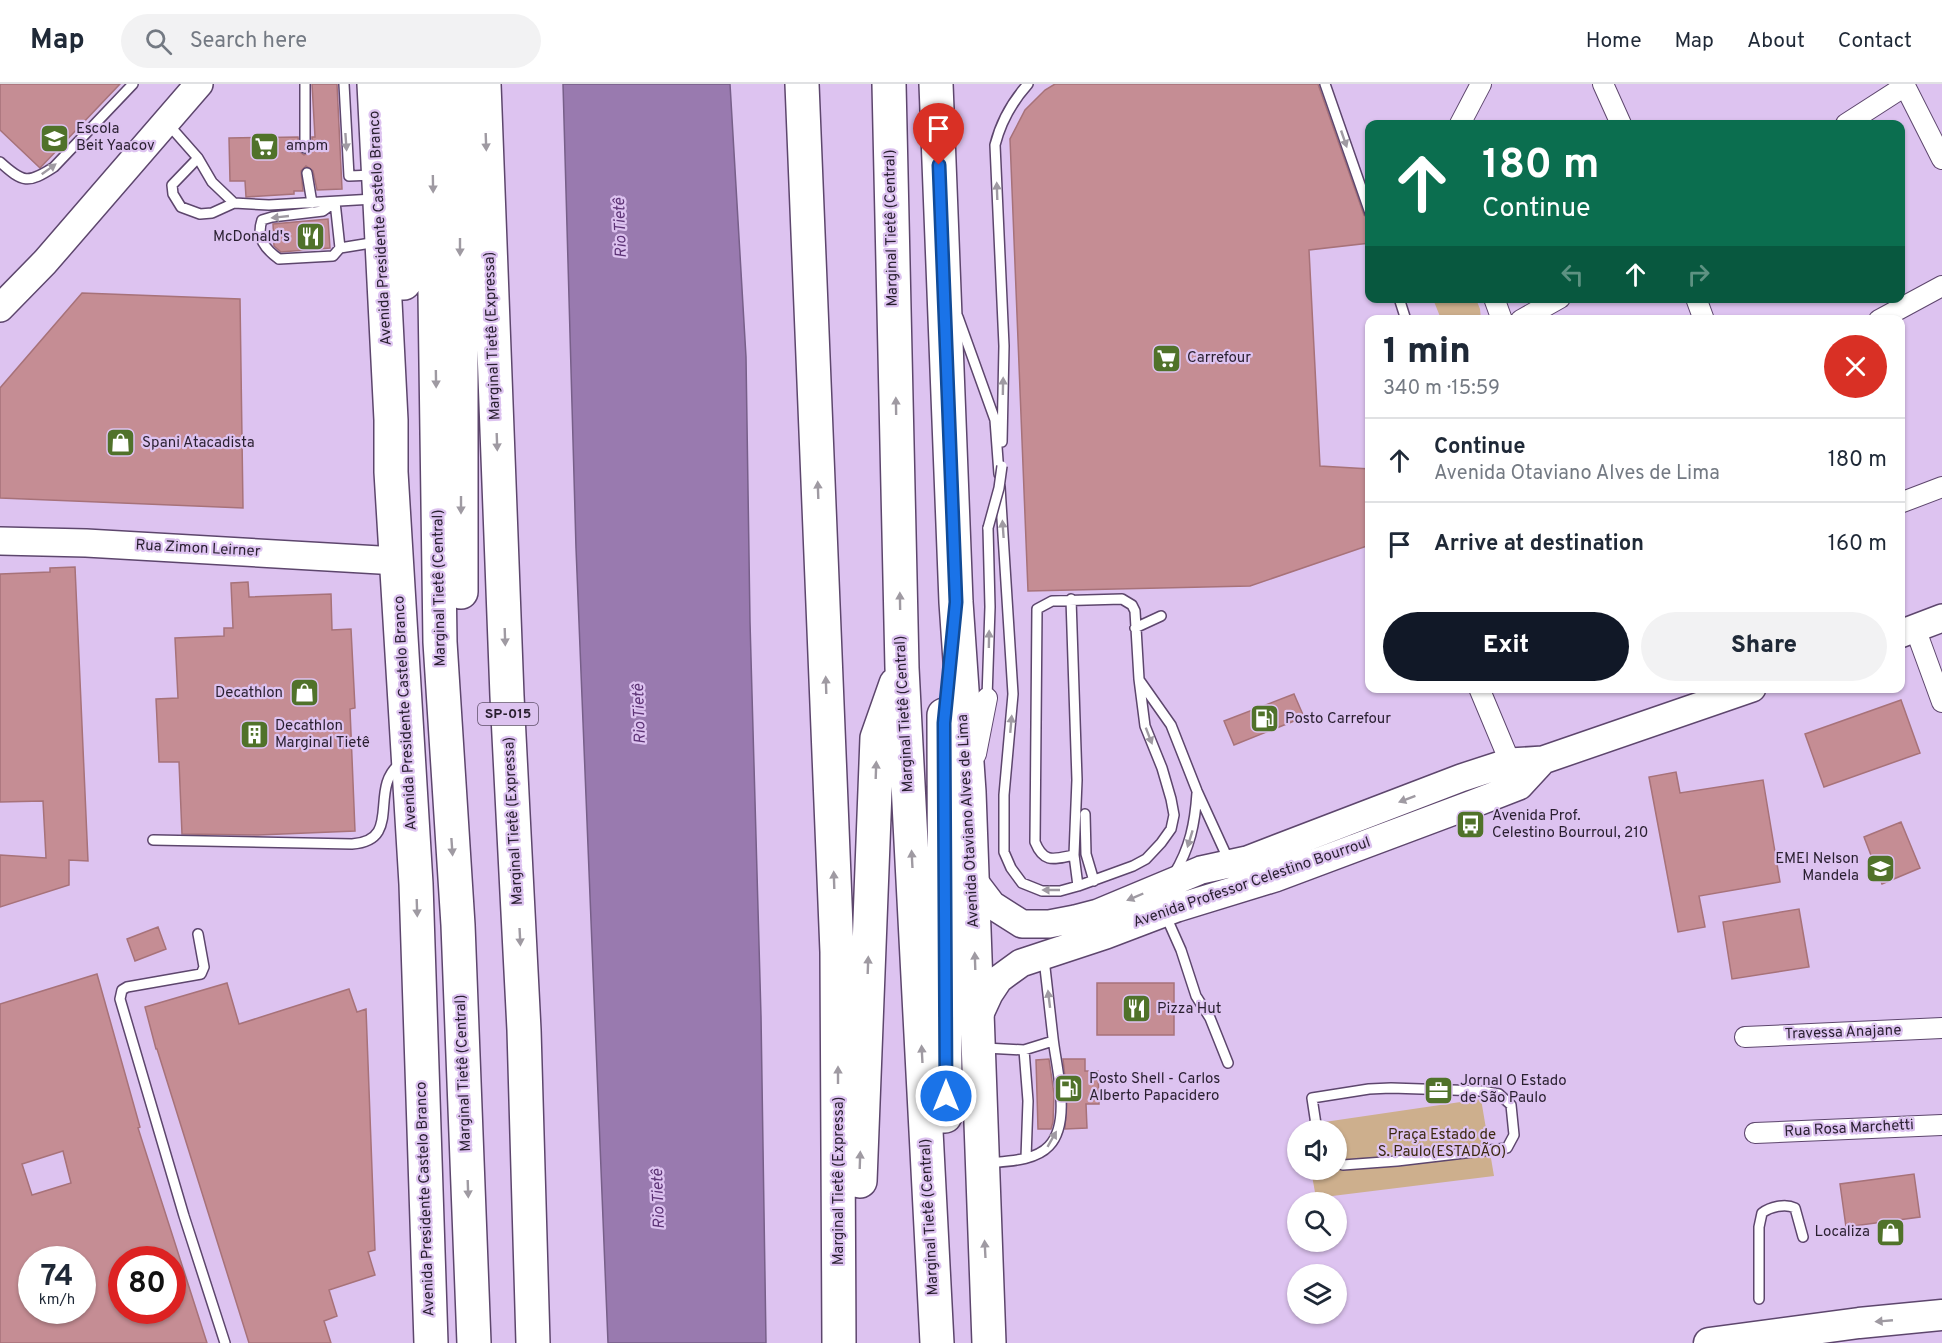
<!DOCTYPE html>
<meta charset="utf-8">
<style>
body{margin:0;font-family:Overpass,sans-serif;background:#f2f2f3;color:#1f2937;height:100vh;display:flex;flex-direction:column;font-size:22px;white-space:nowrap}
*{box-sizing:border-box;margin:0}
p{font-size:20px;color:#747a83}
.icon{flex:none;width:33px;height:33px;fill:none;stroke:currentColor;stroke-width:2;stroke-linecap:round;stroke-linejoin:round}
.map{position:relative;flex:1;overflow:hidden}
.drawer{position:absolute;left:1365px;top:231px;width:540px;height:378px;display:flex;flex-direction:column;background:#fff;border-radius:12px;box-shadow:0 2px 4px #0004}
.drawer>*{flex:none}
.banner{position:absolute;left:1365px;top:36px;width:540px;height:183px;border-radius:12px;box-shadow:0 2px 4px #0004;background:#0b6e4f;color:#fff;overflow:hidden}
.fabs{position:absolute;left:1287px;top:1036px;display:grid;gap:12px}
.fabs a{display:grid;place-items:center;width:60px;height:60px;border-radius:50%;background:#fff;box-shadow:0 2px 4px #0004;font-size:30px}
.speed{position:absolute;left:18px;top:1162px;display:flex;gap:12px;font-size:30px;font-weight:700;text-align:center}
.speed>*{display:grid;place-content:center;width:78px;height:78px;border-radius:50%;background:#fff;box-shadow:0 2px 4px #0004;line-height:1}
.speed small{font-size:15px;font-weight:400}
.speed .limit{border:9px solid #d22;background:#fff;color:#111}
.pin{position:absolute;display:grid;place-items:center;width:51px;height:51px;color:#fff;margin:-62px -26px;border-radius:50% 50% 50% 0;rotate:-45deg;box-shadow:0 0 6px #0007}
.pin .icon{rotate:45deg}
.me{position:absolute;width:66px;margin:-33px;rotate:0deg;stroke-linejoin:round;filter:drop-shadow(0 0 4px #0008)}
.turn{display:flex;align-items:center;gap:21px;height:126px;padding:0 18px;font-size:27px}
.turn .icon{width:78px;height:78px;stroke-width:2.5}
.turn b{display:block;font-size:42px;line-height:51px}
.lanes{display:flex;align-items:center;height:57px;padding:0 18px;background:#0003;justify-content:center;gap:30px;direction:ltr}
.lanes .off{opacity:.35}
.round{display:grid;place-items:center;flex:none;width:63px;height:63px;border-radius:32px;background:#f2f2f3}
.overview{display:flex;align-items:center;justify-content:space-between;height:102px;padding:0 18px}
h1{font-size:36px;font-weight:800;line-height:45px}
.action{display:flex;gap:12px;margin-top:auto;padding:12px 18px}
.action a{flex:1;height:69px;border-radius:36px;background:#111827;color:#fff;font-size:24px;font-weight:800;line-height:69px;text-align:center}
.action a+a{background:#f2f2f3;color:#1f2937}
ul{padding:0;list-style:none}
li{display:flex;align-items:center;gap:18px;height:84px;padding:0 18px;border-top:2px solid #e0e1e3}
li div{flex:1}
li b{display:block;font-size:22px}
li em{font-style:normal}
header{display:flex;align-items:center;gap:36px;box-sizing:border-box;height:84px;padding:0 30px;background:#fff;border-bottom:2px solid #e0e1e3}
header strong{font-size:28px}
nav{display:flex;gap:33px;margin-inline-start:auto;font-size:21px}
.search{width:420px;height:54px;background:#f2f2f3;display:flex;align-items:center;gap:15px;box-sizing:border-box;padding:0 21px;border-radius:33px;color:#747a83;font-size:22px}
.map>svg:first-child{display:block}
</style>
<header>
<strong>Map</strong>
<div class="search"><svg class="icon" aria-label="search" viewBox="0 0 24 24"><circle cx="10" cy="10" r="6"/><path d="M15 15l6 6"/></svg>Search here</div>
<nav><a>Home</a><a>Map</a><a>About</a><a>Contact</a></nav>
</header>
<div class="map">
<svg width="1942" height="1259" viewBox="0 0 1942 1259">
<rect width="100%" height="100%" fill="#ddc3f0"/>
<path fill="#cdaf8d" d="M1433,215H1476L1480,225L1481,235H1441Z
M1481,1015L1494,1092L1316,1114L1311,1086H1336V1047H1305L1304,1041Z"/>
<path fill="#997aaf" stroke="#775f89" stroke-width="1.5" d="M563,0H730L746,273L750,538L761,932L766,1259H608L576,464Z"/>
<path fill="#c58d94" stroke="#a77279" stroke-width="1.5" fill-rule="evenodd" d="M0,0H120L40,84L0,46Z
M312,0H337L342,105L317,106L313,87L306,82L301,87L303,107H294V110L246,113L245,97H230L229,54L298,53L300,68L304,71L309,69L312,65V53H315Z
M1055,0H1318L1364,131L1370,136V159L1309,166L1320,382L1370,385V461L1250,502L1028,507L1010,55L1025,26L1045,6Z
M328,135L330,164L281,168L274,162L273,140Z
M82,209L240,215L243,424L0,414V304Z
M75,483L88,777L69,776V801L0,823V771L46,774L43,717L0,718V490L50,488V484Z
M248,498L249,513L331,510L332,546L351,545L355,624L350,625L355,747L258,751L182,750L179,678H159L156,615L178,614L175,554L224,552V544H233L231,499Z
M1294,610L1304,633L1234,661L1224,637Z
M1901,616L1920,669L1824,703L1805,650Z
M1676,688L1680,709L1763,696L1780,798L1699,812L1705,843L1678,848L1649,693Z
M1901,738L1920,784L1882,800L1864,753Z
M1799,825L1809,883L1732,895L1723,838Z
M158,843L166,865L135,877L127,855Z
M97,890L140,1043L138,1044L207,1259H0V920ZM63,1067L71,1099L32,1111L22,1080ZM32,1176H82V1227H32ZM122,1176H172V1227H122Z
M227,899L239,940L349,905L357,928L366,925L375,1166L368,1168L375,1191L329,1206L337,1232L324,1237L331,1259H249L157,965H156L145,923Z
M1097,899H1174V951H1097Z
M1049,975L1054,1010L1053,1038L1051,1045H1038L1036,976Z
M1063,975H1085V987H1098L1099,1020H1086L1087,1044L1065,1045L1067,1010Z
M1914,1090L1920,1133L1846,1143L1840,1100Z"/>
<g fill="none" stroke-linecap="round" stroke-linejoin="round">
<defs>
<path id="lane" d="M305,0V64
M344,0L349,92L374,91
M1325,0L1370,129
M168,40L198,74L212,98L234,119
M198,74L172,101L173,110L181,123L200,130L212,129L234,119L269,121L374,115
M0,78C23,99 28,100 54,83L133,0
M307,89L312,119
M335,118L323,127L272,133L262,136C256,154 265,165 279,175L333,172L340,164L377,158
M335,118L340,164
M1399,214L1406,236
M958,233L995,336L999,390
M1002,358L1004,262L995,61C1001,37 1011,19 1028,0
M1000,403L1013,610L1004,711V768L1011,784L1022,799L1042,807H1060L1078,802L1133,782L1146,775L1161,759L1171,745L1174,731L1171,715L1162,684L1145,642L1139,595L1135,527L1132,521L1122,515L1052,517L1037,525L1035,758C1044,780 1054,775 1074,771
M1071,515L1077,696L1074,771L1078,802
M1135,544L1161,532
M1140,597L1171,641L1197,707L1229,777
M987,614L990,523L988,444
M1085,730L1086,770L1094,797
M153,756L352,760C404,757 367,703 401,679
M1174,790C1190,764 1195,739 1197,709
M1165,830L1181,866L1196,912L1210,934L1228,979
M198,850L204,883L201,890L127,903L122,906L120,915L184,1132L225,1259
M985,964L1024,966L1053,957
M1024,966L1028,1017L1026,1074
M1317,1047L1312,1014L1369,1005L1391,1004L1482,1007L1499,1010L1511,1021L1514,1051L1507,1064L1397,1077L1343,1081L1336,1078
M988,1079C1008,1077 1035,1077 1049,1062C1072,1038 1056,983 1053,954C1050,927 1047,901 1044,875
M1759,1215V1143L1762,1129C1770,1123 1785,1119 1795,1124L1803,1153"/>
<path id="street" d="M1603,0L1621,40
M1904,0L1942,75
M1460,40L1481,0
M1846,40L1905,2
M1494,214L1502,236
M1696,214L1704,236
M1521,236L1560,214
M1879,236L1942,202
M1900,419L1942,403
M1915,544L1942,618
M1479,604L1515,690
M976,670L987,614
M1745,953L1942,944
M1755,1049L1942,1041"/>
<path id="secondary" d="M0,224L45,178L199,0
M0,457L86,459L397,477
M1900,550L1942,534
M973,796L992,821L1022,840H1049L1075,835L1098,829L1201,786L1247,776L1461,694L1510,678L1543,676L1752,604
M977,936L989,910L999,895L1021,879L1106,851L1177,824L1275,794L1470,721L1519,702L1543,676"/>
<path id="primary" d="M1709,1259L1859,1239L1942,1231"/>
<path id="highway" d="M374,0L391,336V388L416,800L431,1259
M432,0L440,558L458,841L474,1259
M461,0V508
M484,0L507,612L524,946L533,1259
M802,0L837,868L839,1259
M889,0L902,584L937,1259
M936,0L956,518L969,708L989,1259
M404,199L406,0
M944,631L945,1032
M860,1097L877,654L896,600"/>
</defs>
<use href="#lane" stroke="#5d466d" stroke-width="12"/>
<use href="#street" stroke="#5d466d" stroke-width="22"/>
<use href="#secondary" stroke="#5d466d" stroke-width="30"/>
<use href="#primary" stroke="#5d466d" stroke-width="33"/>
<use href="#highway" stroke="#5d466d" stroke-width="36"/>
<use href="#lane" stroke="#fff" stroke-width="9"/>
<use href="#street" stroke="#fff" stroke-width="20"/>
<use href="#secondary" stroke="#fff" stroke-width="27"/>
<use href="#primary" stroke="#fff" stroke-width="30"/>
<use href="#highway" stroke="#fff" stroke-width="33"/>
<defs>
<path id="lane-bridge" d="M988,444L999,404L1002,382"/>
</defs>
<use href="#lane-bridge" stroke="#5d466d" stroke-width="12" stroke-linecap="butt"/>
<use href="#lane-bridge" stroke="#fff" stroke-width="9"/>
</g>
<defs><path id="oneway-solid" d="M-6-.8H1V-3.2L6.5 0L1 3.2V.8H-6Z" transform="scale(1.5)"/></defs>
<g fill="#9f9aa2">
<use href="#oneway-solid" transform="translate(1344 55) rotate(71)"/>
<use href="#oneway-solid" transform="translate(346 58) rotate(86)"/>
<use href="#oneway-solid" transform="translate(486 58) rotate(88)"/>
<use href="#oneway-solid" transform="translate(49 85) rotate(-36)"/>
<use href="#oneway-solid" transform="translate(433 100) rotate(89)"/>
<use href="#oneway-solid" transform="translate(997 107) rotate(-92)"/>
<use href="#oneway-solid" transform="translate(280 133) rotate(174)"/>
<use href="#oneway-solid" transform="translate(460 163) rotate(90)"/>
<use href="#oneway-solid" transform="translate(436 295) rotate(89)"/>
<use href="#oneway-solid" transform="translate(1003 302) rotate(-89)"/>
<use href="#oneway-solid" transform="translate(896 322) rotate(-91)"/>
<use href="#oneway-solid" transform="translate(497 358) rotate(88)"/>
<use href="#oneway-solid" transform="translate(818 406) rotate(-92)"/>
<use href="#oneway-solid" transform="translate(461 421) rotate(90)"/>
<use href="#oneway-solid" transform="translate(1003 445) rotate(-94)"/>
<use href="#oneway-solid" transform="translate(900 517) rotate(-91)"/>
<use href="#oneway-solid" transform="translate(505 553) rotate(88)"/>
<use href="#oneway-solid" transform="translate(989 555) rotate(-89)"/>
<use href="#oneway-solid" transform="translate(826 601) rotate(-92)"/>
<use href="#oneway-solid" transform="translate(1011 640) rotate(-85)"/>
<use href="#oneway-solid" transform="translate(1149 652) rotate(69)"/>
<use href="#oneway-solid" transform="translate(876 686) rotate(-88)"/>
<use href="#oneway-solid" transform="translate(1407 715) rotate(159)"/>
<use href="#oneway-solid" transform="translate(1190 755) rotate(107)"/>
<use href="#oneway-solid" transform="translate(452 763) rotate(86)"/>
<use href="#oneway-solid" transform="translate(912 775) rotate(-93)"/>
<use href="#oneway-solid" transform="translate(834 796) rotate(-92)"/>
<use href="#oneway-solid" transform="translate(1051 806) rotate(180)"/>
<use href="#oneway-solid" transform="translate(1135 813) rotate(157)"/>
<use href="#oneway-solid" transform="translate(417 824) rotate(88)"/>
<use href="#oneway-solid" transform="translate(520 853) rotate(87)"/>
<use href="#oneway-solid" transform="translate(975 877) rotate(-92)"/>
<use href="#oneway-solid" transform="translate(868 881) rotate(-88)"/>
<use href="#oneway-solid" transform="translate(1049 915) rotate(-97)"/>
<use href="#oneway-solid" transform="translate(922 970) rotate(-93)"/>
<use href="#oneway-solid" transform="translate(838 991) rotate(-90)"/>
<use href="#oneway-solid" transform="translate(1052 1055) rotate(-60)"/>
<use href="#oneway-solid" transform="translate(860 1076) rotate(-88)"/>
<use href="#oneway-solid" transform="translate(468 1105) rotate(88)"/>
<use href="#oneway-solid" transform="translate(985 1165) rotate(-93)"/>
<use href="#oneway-solid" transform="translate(1884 1237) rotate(175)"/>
</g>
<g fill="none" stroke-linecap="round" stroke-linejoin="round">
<defs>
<path id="route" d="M939,81L956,518L944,639L946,1012"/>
</defs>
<use href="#route" stroke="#114b97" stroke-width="15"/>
<use href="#route" stroke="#1a73e8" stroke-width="10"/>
</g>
<defs>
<symbol id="school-square" viewBox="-11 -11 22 22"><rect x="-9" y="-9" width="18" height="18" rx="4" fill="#50722a" stroke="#ddc3f0"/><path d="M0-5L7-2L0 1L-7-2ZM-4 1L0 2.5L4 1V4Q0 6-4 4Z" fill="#fff"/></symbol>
<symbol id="supermarket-square" viewBox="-11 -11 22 22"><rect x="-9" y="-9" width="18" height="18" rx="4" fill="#50722a" stroke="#ddc3f0"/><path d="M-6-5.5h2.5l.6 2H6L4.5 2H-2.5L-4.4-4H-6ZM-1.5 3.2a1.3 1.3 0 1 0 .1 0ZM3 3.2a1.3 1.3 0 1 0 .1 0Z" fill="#fff"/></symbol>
<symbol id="restaurant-square" viewBox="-11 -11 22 22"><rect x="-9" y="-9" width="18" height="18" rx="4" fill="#50722a" stroke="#ddc3f0"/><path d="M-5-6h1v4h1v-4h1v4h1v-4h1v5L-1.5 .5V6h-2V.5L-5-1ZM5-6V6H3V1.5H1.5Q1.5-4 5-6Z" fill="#fff"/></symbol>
<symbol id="shop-square" viewBox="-11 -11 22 22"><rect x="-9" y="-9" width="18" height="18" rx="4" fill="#50722a" stroke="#ddc3f0"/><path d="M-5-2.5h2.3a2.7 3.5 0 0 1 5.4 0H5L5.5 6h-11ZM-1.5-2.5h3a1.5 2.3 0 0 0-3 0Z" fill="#fff"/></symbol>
<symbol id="fuel-square" viewBox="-11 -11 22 22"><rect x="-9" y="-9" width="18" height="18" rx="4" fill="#50722a" stroke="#ddc3f0"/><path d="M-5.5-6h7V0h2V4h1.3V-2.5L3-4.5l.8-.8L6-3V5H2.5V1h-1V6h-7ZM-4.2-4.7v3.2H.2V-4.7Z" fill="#fff"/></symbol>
<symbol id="building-square" viewBox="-11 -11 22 22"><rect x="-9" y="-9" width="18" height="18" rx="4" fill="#50722a" stroke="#ddc3f0"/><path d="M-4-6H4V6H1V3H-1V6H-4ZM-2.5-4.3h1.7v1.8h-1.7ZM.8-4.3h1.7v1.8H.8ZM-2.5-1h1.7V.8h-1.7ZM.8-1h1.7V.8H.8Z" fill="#fff"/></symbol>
<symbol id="bus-square" viewBox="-11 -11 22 22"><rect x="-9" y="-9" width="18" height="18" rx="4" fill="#50722a" stroke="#ddc3f0"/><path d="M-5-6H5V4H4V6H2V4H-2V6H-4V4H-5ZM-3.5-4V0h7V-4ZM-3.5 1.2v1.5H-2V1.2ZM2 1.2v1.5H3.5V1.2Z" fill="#fff"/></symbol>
<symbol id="office-square" viewBox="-11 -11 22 22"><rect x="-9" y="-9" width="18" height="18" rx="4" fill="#50722a" stroke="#ddc3f0"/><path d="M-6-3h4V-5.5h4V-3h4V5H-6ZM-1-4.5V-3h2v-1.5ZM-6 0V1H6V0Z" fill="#fff"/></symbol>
</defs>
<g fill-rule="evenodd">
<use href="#school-square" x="38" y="38" width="33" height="33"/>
<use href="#supermarket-square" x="248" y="46" width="33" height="33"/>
<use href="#restaurant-square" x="294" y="136" width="33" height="33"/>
<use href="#supermarket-square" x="1150" y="258" width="33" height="33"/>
<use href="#shop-square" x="104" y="342" width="33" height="33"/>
<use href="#shop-square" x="288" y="592" width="33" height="33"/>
<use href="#fuel-square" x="1248" y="618" width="33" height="33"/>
<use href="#building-square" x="238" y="634" width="33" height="33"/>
<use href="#bus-square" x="1454" y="724" width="33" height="33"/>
<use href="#school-square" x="1864" y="768" width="33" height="33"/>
<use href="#restaurant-square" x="1120" y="908" width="33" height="33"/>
<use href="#fuel-square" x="1052" y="988" width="33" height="33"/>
<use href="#office-square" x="1422" y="990" width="33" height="33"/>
<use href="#shop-square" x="1874" y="1132" width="33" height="33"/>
</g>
<g text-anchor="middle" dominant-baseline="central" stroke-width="4.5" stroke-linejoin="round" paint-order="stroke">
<rect fill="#ddc3f0" stroke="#5f506a" stroke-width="1.5" x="478" y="619" width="60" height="22" rx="4.5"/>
<g font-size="14" font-weight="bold" fill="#291f30">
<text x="508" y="630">SP-015</text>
</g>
<g font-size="15" fill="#291f30" stroke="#ddc3f0" text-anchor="start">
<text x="76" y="45">Escola<tspan x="76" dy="17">Beit Yaacov</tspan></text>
<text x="286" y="62">ampm</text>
<text x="290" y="153" text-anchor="end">McDonald's</text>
<text x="1187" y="274">Carrefour</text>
<text x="142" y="359">Spani Atacadista</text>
<text x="283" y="609" text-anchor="end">Decathlon</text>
<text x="1285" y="635">Posto Carrefour</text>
<text x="275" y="642">Decathlon<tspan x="275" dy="17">Marginal Tietê</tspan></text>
<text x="1492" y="732">Avenida Prof.<tspan x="1492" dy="17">Celestino Bourroul, 210</tspan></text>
<text x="1859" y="775" text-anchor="end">EMEI Nelson<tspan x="1859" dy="17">Mandela</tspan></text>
<text x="1157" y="925">Pizza Hut</text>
<text x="1089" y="995">Posto Shell - Carlos<tspan x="1089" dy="17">Alberto Papacidero</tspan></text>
<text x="1460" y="997">Jornal O Estado<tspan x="1460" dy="17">de São Paulo</tspan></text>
<text x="1870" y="1148" text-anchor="end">Localiza</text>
</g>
<g font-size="15" fill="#291f30" stroke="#ddc3f0">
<text transform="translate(381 144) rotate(-93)">Avenida Presidente Castelo Branco</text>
<text transform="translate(892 144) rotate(-91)">Marginal Tietê (Central)</text>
<text transform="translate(493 252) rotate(-92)">Marginal Tietê (Expressa)</text>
<text transform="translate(198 465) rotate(3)">Rua Zimon Leirner</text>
<text transform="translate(440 504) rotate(-91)">Marginal Tietê (Central)</text>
<text transform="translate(406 629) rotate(-93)">Avenida Presidente Castelo Branco</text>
<text transform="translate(905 630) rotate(-93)">Marginal Tietê (Central)</text>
<text transform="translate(514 737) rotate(-93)">Marginal Tietê (Expressa)</text>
<text transform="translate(969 737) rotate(-93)">Avenida Otaviano Alves de Lima</text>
<text transform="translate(1252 799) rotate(-19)">Avenida Professor Celestino Bourroul</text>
<text transform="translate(1843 949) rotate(-2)">Travessa Anajane</text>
<text transform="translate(464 989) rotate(-92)">Marginal Tietê (Central)</text>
<text transform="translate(1849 1045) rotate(-3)">Rua Rosa Marchetti</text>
<text transform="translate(839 1097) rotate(-90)">Marginal Tietê (Expressa)</text>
<text transform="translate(426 1115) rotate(-92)">Avenida Presidente Castelo Branco</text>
<text transform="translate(930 1133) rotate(-93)">Marginal Tietê (Central)</text>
</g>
<g font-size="15" fill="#3c2911" stroke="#ddc3f0">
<text x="1442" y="1051">Praça Estado de<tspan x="1442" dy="17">S. Paulo(ESTADÃO)</tspan></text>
</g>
<g font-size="16" font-style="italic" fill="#5d3376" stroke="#ddc3f0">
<text transform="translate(621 144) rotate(-92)">Rio Tietê</text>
<text transform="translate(640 630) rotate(-92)">Rio Tietê</text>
<text transform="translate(659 1115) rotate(-92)">Rio Tietê</text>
</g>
</g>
</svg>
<div class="fabs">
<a><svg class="icon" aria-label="sound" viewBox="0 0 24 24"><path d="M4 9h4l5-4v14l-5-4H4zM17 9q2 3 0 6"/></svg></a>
<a><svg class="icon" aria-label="search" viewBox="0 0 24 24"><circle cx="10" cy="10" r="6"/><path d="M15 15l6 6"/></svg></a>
<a><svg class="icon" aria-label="layers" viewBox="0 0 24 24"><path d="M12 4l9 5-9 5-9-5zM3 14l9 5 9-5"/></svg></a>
</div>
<div class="speed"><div>74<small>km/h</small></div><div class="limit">80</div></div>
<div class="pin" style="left:939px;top:81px;background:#d93025"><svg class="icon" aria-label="arrive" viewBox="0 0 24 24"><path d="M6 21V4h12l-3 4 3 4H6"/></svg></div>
<svg class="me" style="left:946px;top:1012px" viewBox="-20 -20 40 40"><circle r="17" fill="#1a73e8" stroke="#fff" stroke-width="3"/><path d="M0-11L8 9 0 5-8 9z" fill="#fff"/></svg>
<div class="banner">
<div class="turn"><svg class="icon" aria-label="ahead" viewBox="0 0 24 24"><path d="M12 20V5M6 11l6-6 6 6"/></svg><div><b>180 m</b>Continue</div></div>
<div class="lanes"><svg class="icon off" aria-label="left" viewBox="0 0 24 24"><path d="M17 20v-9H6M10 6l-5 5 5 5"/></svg><svg class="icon" aria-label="ahead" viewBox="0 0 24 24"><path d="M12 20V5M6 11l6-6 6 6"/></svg><svg class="icon off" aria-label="right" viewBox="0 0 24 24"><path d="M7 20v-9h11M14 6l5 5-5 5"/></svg></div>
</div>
<section class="drawer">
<div class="overview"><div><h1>1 min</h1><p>340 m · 15:59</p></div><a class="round" style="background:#d93025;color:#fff"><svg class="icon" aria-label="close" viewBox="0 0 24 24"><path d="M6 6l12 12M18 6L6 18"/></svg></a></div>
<ul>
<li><svg class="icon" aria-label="ahead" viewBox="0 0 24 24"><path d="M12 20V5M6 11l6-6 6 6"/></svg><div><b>Continue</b><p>Avenida Otaviano Alves de Lima</p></div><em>180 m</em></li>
<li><svg class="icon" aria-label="arrive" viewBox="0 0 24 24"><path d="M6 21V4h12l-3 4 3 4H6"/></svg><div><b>Arrive at destination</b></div><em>160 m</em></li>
</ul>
<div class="action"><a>Exit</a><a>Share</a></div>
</section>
</div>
